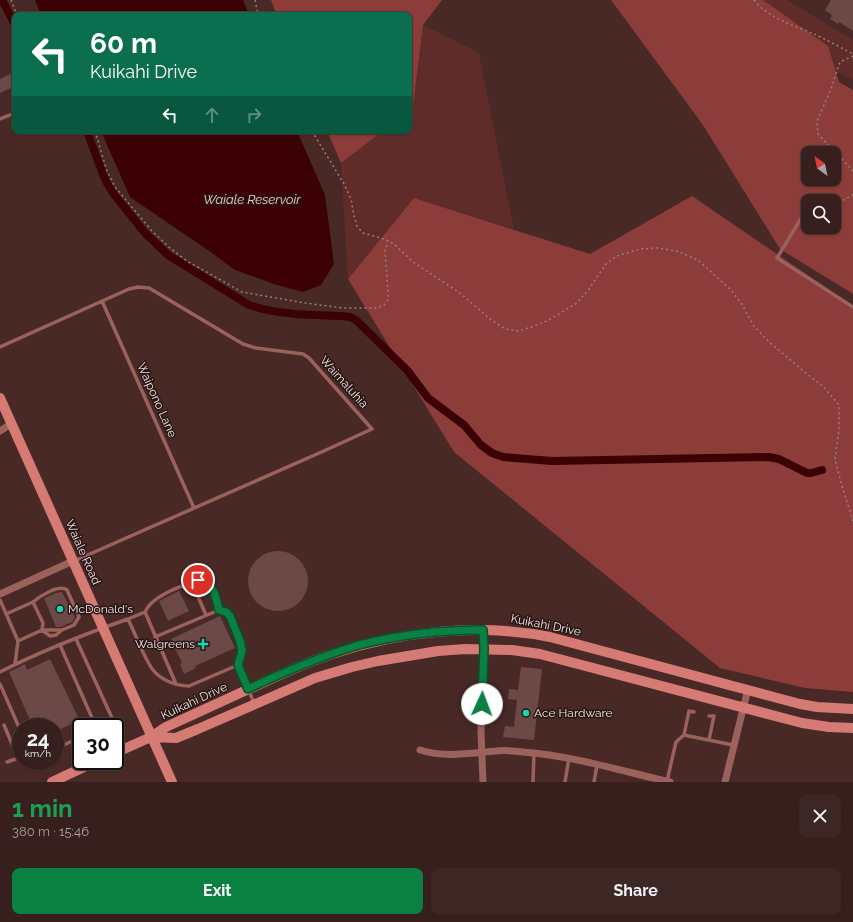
<!DOCTYPE html>
<meta charset="utf-8">
<style>
body{margin:0;font-family:Raleway,sans-serif;background:#3d2725;color:#f1f3f6;height:100vh;display:flex;flex-direction:column;font-size:15px;white-space:nowrap}
*{box-sizing:border-box;margin:0}
p{font-size:13px;color:#aaa2a3}
.icon{flex:none;width:22px;height:22px;fill:none;stroke:currentColor;stroke-width:2;stroke-linecap:round;stroke-linejoin:round}
.map{position:relative;height:782px;overflow:hidden}
.details{display:flex;flex-direction:column;background:#361f1c;flex:1}
.details>*{flex:none}
.banner{position:absolute;left:12px;top:12px;width:400px;height:122px;border-radius:8px;box-shadow:0 1px 3px #0004,0 0 0 1px #503d3b;background:#0b6e4f;color:#fff;overflow:hidden}
.needle{width:26px;rotate:327deg}
.controls{position:absolute;left:801px;top:146px;display:grid;gap:8px}
.controls a{display:grid;place-items:center;width:40px;height:40px;border-radius:8px;background:#361f1c;box-shadow:0 1px 3px #0004,0 0 0 1px #503d3b;font-size:20px}
.speed{position:absolute;left:12px;top:718px;display:flex;gap:8px;font-size:20px;font-weight:700;text-align:center}
.speed>*{display:grid;place-content:center;width:52px;height:52px;border-radius:50%;background:#361f1c;box-shadow:0 1px 3px #0004,0 0 0 1px #503d3b;line-height:1}
.speed small{font-size:10px;font-weight:400}
.speed .limit{border:2px solid #111;border-radius:6px;background:#fff;color:#111}
.pin{position:absolute;display:grid;place-items:center;width:34px;height:34px;color:#fff;margin:-17px;border:2px solid #fff;border-radius:50%;box-shadow:0 1px 4px #0007}
.me{position:absolute;width:44px;margin:-22px;rotate:2deg;stroke-linejoin:round;filter:drop-shadow(0 0 3px #0008)}
.turn{display:flex;align-items:center;gap:14px;height:84px;padding:0 12px;font-size:18px}
.turn .icon{width:52px;height:52px;stroke-width:2.5}
.turn b{display:block;font-size:28px;line-height:34px}
.lanes{display:flex;align-items:center;height:38px;padding:0 12px;background:#0003;justify-content:center;gap:20px;direction:ltr}
.lanes .off{opacity:.35}
.round{display:grid;place-items:center;flex:none;width:42px;height:42px;border-radius:8px;background:#3d2725}
.summary{display:flex;align-items:center;justify-content:space-between;height:68px;padding:0 12px}
h1{font-size:24px;font-weight:700;line-height:30px;color:#1e9e55}
.button{display:flex;gap:8px;margin-top:auto;padding:8px 12px}
.button a{flex:1;height:46px;border-radius:8px;background:#0b8043;color:#fff;font-size:16px;font-weight:700;line-height:46px;text-align:center}
.button a+a{background:#3d2725;color:#f1f3f6}
.map>svg:first-child{display:block}
</style>
<div class="map">
<svg width="853" height="782" viewBox="0 0 853 782">
<rect width="100%" height="100%" fill="#482926"/>
<path fill="#5f2c2a" d="M699,0H787L853,40V80Z
M423,25L479,53L514,229L414,198L348,279L341,163L383,131H409V111L413,107Z"/>
<path fill="#8c3c39" fill-rule="evenodd" d="M271,0H442L423,25L413,107L409,111V15H277Z
M611,0H763L828,46L839,82L853,90V294L780,249L703,125ZM808,153H834V179H808ZM808,201H834V227H808Z
M327,131H383L341,163Z
M692,196L853,306V692L805,688L720,668L454,452L348,279L414,198L590,254Z"/>
<path fill="#3b0105" d="M35,0H243L249,15H41Z
M101,131H297L325,195L334,264L321,285L303,292L277,285L235,270L212,253L130,197Z"/>
<g fill="none" stroke-linecap="round" stroke-linejoin="round">
<path stroke="#3b0105" stroke-width="8" d="M2,0L15,25
M87,131L102,172L107,183L113,193L145,233L168,255L249,305C279,315 310,315 342,316L350,317L356,320L407,370L428,398L464,425L481,445L492,453L503,457L552,461L769,457L779,459L807,473H811L822,470"/>
</g>
<path fill="#6c4946" d="M831,0H853V31L839,22L838,24L830,19L832,15L825,10Z
M15,72V86L0,93V79Z
M248 581a30 30 0 1 1 60 0a30 30 0 1 1-60 0Z
M179,591L189,611L168,621L159,601Z
M62,592L75,618L72,622L61,627H56L44,598L56,593Z
M220,616L235,648L195,666L196,668L184,674L180,664L182,663L171,639Z
M50,659L78,717L75,722L55,732V727H33L9,672L25,664L27,670Z
M521,667L542,669L534,740L503,737L505,726L514,727L517,700L508,699L509,689L518,690Z"/>
<g fill="none" stroke-linecap="round" stroke-linejoin="round">
<path stroke="#9a7f7d" stroke-width="1.5" stroke-dasharray="2 3" stroke-linecap="butt" d="M11,0L17,15
M255,0L258,15
M754,0C768,18 793,25 814,34C827,40 840,47 853,54
M853,56L840,62L831,89L817,121L818,134L853,171
M95,131L107,171L115,187L152,231L170,248L187,261L242,292L305,303L343,308H377L384,305L388,300V292L385,251L388,242
M312,131L344,184L351,199L354,216L357,226L363,233L384,239L394,244L413,262L460,293L490,319L505,329L519,331L531,327L547,321L577,303L589,289L606,264L617,256L640,249L657,248L677,251L698,260L731,290L743,306L753,325L769,342L812,378L823,386L839,405V429L835,460L842,486L853,521
M834,205L853,195"/>
<path stroke="#9b625d" stroke-width="3.5" d="M0,119L15,113
M808,207L777,258L853,307
M102,301L194,508
M0,347L129,289L138,287L149,288L243,344L256,348L303,354L309,358L372,429L326,450L74,561
M196,592L206,615
M0,600L18,641L15,664
M33,602C40,596 59,584 67,590L79,617L74,625L62,630L56,635L50,636L42,630
M145,612C151,596 182,586 198,580C213,580 216,598 219,610
M6,614L33,602L43,623L42,630L18,641
M128,619L145,612L176,684
M42,630H62
M155,637L219,610L226,612L230,616L242,647L238,665L254,703
M76,639L112,718L110,724L102,727
M60,645L96,727
M0,672C41,651 85,634 128,619C135,633 144,658 153,670C161,680 176,686 189,686L238,665
M0,684L21,732
M4,725L18,758
M684,735L689,711L694,712
M709,740L714,716H709
M55,749L81,737
M7,762L21,757
M667,781L676,742L684,735L733,745
M533,782L534,753
M565,782L569,758
M594,782L597,765"/>
<path stroke="#9b625d" stroke-width="7" d="M0,431L11,424
M0,594L73,561
M483,630L484,649L481,732L483,782
M420,750C445,758 471,753 496,751C505,750 515,751 523,752C573,756 622,771 670,782
M725,782L748,689"/>
<path stroke="#d67a74" stroke-width="10" d="M0,398L172,782
M151,737L176,738L198,729L315,678L352,667L378,661L438,651L465,649L512,650L540,654L802,723L829,727L853,728
M115,753L151,737L166,727C194,714 223,701 251,688C278,676 304,663 332,654C400,631 480,623 550,637L800,704L817,707L853,709
M52,782L97,761"/>
</g>
<g fill="none" stroke-linecap="round" stroke-linejoin="round">
<defs>
<path id="route" d="M198,580C213,580 216,598 219,610L226,612L230,616L240,641L242,651L238,665L248,689C284,672 321,656 359,645C398,635 443,630 483,630L484,649L482,704"/>
</defs>
<use href="#route" stroke="#07532c" stroke-width="10"/>
<use href="#route" stroke="#0b8043" stroke-width="7"/>
</g>
<g fill="#1cd5b1" stroke="#251615" stroke-width="1.5">
<circle cx="60" cy="609" r="4"/>
<path d="M201 638h4v4h4v4h-4v4h-4v-4h-4v-4h4z"/>
<circle cx="526" cy="713" r="4"/>
</g>
<g text-anchor="middle" dominant-baseline="central" stroke-width="3" stroke-linejoin="round" paint-order="stroke">
<g font-size="12" fill="#fae4e2" stroke="#251615">
<text transform="translate(344 382) rotate(48)">Waimaluhia</text>
<text transform="translate(157 400) rotate(66)">Waipono Lane</text>
<text transform="translate(83 552) rotate(66)">Waiale Road</text>
<text transform="translate(546 625) rotate(11)">Kuikahi Drive</text>
<text transform="translate(194 701) rotate(-25)">Kuikahi Drive</text>
</g>
<g font-size="12" fill="#fae4e2" stroke="#251615" text-anchor="start">
<text x="68" y="609">McDonald's</text>
<text x="195" y="644" text-anchor="end">Walgreens</text>
<text x="534" y="713">Ace Hardware</text>
</g>
<g font-size="13" font-style="italic" fill="#f7c7c2" stroke="#251615">
<text x="252" y="199">Waiale Reservoir</text>
</g>
</g>
</svg>
<div class="controls">
<a><svg class="needle" viewBox="-14 -14 28 28"><path d="M0-13l5 13h-10z" fill="#e53935"/><path d="M0 13l5-13h-10z" fill="#aaa2a3"/></svg></a>
<a><svg class="icon" aria-label="search" viewBox="0 0 24 24"><circle cx="10" cy="10" r="6"/><path d="M15 15l6 6"/></svg></a>
</div>
<div class="speed"><div>24<small>km/h</small></div><div class="limit">30</div></div>
<div class="pin" style="left:198px;top:580px;background:#d93025"><svg class="icon" aria-label="arrive" viewBox="0 0 24 24"><path d="M6 21V4h12l-3 4 3 4H6"/></svg></div>
<svg class="me" style="left:482px;top:704px" viewBox="-20 -20 40 40"><circle r="19" fill="#fff"/><path d="M0-13L10 11 0 6-10 11z" fill="#0b8043"/></svg>
<div class="banner">
<div class="turn"><svg class="icon" aria-label="left" viewBox="0 0 24 24"><path d="M17 20v-9H6M10 6l-5 5 5 5"/></svg><div><b>60 m</b>Kuikahi Drive</div></div>
<div class="lanes"><svg class="icon" aria-label="left" viewBox="0 0 24 24"><path d="M17 20v-9H6M10 6l-5 5 5 5"/></svg><svg class="icon off" aria-label="ahead" viewBox="0 0 24 24"><path d="M12 20V5M6 11l6-6 6 6"/></svg><svg class="icon off" aria-label="right" viewBox="0 0 24 24"><path d="M7 20v-9h11M14 6l5 5-5 5"/></svg></div>
</div>
</div>
<section class="details">
<div class="summary"><div><h1>1 min</h1><p>380 m · 15:46</p></div><a class="round"><svg class="icon" aria-label="close" viewBox="0 0 24 24"><path d="M6 6l12 12M18 6L6 18"/></svg></a></div>
<div class="button"><a>Exit</a><a>Share</a></div>
</section>
